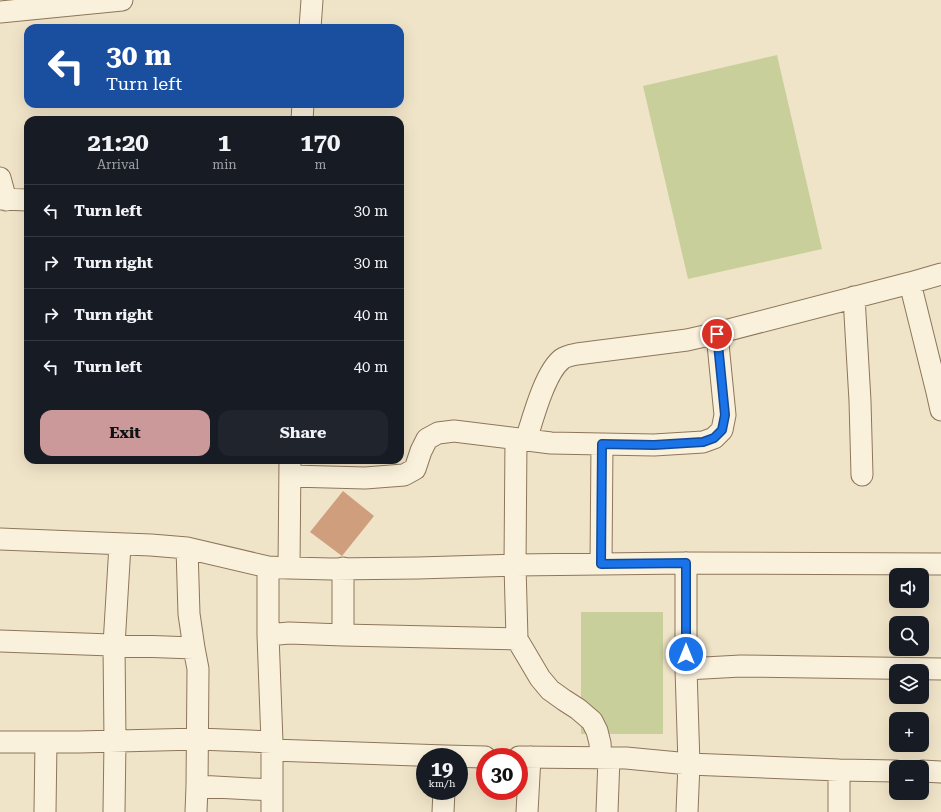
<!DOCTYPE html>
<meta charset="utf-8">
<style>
body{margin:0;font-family:"Roboto Serif",serif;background:#20242c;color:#f1f3f6;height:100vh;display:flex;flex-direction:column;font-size:15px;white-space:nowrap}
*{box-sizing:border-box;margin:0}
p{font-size:13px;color:#9ea1a6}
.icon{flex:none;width:22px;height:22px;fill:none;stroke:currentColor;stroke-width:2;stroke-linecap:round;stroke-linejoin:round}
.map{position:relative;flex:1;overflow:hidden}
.drawer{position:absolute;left:24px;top:116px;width:380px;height:348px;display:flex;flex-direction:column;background:#171b24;border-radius:12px;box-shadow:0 4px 16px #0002}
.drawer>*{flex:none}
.hud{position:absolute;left:24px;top:24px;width:380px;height:84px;border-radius:12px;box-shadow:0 4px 16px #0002;background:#1a4fa0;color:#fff;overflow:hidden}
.tools{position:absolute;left:889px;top:568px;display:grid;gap:8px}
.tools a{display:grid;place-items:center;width:40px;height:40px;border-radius:8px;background:#171b24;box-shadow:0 4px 16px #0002;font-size:20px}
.speed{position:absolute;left:416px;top:748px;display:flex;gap:8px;font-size:20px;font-weight:700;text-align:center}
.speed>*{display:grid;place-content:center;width:52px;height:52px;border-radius:50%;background:#171b24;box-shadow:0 4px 16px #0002;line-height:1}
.speed small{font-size:10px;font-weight:400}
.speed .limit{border:6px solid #d22;background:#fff;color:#111}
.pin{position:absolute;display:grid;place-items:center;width:34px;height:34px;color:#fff;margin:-17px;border:2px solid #fff;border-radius:50%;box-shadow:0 1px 4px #0007}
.me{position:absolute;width:44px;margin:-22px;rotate:0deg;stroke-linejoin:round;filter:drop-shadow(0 0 3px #0008)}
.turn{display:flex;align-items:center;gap:14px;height:84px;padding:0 16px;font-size:18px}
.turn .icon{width:52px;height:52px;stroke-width:2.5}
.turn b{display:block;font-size:28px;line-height:34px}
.eta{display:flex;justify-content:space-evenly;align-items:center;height:68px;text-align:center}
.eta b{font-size:24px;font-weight:700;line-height:28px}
.primary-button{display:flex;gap:8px;margin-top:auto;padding:8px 16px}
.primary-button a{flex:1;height:46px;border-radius:12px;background:#cc999b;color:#111;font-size:16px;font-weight:700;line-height:46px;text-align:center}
.primary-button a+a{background:#20242c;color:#f1f3f6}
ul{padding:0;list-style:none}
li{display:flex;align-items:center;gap:12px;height:52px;padding:0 16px;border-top:1px solid #363941}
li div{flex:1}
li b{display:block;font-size:15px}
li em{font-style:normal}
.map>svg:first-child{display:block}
</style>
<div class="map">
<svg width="941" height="812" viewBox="0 0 941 812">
<rect width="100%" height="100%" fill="#f0e4c8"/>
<path fill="#c9cf9b" d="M777,55L822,249L688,279L643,86Z
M28,225V362H25Z
M581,612H663V734H581Z"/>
<path fill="#cf9f7d" d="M343,491L374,516L342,556L310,532Z"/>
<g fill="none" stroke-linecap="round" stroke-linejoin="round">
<defs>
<path id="street" d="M0,12L122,0
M310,28L312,0
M302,120L303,104
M0,178L6,200
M0,199L28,200
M910,283L937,392L941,410
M854,297L860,401L862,475
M516,439L515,565L517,639L540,678L550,690L564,700L578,709L592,721L597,731L600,743L601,758
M526,440C533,418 545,372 562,359C566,356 572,355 577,354L687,340L709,335L910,283L941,274
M291,476L365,478L404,475L415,469L421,451L427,439L438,433L454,431L551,443L602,444L654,445L703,442L714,438L722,430L725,415L717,334
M0,539L151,545L187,548L268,567L289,568L332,569L418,568L515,565L686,563L941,564
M187,548L189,614L194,648L198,669L197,786L196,812
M686,563V669L689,764L687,812
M601,564L602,444
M268,567V635L272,742V812
M289,568L290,460
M343,568V635
M268,635L289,633L343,635L517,639
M0,641L194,648
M686,669L741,666L941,669
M0,742H79L198,739L272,742
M272,750L445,756L485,757
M519,757L626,758L689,764L839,770L896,771
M922,771L941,772
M197,786L272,790
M45,812L46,742
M114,812L115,741L114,645L120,545
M443,812L444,791
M527,812L530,757
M607,812L609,758
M839,812V770"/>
</defs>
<use href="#street" stroke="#8d765c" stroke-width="23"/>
<use href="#street" stroke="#faf1dc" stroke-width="21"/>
</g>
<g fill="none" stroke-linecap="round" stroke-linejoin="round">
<defs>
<path id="route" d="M686,654V563L601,564L602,444L654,445L703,442L714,438L722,430L725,415L717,334"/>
</defs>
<use href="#route" stroke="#114b97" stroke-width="10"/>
<use href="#route" stroke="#1a73e8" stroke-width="7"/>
</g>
</svg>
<div class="tools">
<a><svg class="icon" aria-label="sound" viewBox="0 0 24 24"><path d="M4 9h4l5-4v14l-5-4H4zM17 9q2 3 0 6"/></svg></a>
<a><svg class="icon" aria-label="search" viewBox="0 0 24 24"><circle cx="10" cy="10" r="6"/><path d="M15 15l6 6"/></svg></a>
<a><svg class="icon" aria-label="layers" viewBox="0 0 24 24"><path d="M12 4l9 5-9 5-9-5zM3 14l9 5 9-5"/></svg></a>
<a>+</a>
<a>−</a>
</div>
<div class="speed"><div>19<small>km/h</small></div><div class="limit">30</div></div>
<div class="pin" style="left:717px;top:334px;background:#d93025"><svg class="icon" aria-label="arrive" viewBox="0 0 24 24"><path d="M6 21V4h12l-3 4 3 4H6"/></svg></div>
<svg class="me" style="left:686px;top:654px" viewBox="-20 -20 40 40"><circle r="17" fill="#1a73e8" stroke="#fff" stroke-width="3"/><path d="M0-11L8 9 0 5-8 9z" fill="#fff"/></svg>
<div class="hud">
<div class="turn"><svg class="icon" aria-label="left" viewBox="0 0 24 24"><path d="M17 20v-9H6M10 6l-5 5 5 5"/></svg><div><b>30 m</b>Turn left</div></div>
</div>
<section class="drawer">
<div class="eta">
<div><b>21:20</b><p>Arrival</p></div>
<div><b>1</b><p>min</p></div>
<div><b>170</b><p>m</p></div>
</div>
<ul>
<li><svg class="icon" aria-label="left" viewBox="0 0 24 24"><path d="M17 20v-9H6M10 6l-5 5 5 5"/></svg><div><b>Turn left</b></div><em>30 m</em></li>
<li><svg class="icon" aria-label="right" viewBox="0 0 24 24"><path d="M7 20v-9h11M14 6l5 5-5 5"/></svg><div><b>Turn right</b></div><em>30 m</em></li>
<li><svg class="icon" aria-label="right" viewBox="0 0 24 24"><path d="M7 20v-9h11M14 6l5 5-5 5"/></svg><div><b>Turn right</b></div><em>40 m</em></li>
<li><svg class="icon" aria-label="left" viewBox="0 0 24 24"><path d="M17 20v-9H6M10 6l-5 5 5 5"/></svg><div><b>Turn left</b></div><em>40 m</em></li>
</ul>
<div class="primary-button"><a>Exit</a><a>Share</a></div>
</section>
</div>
